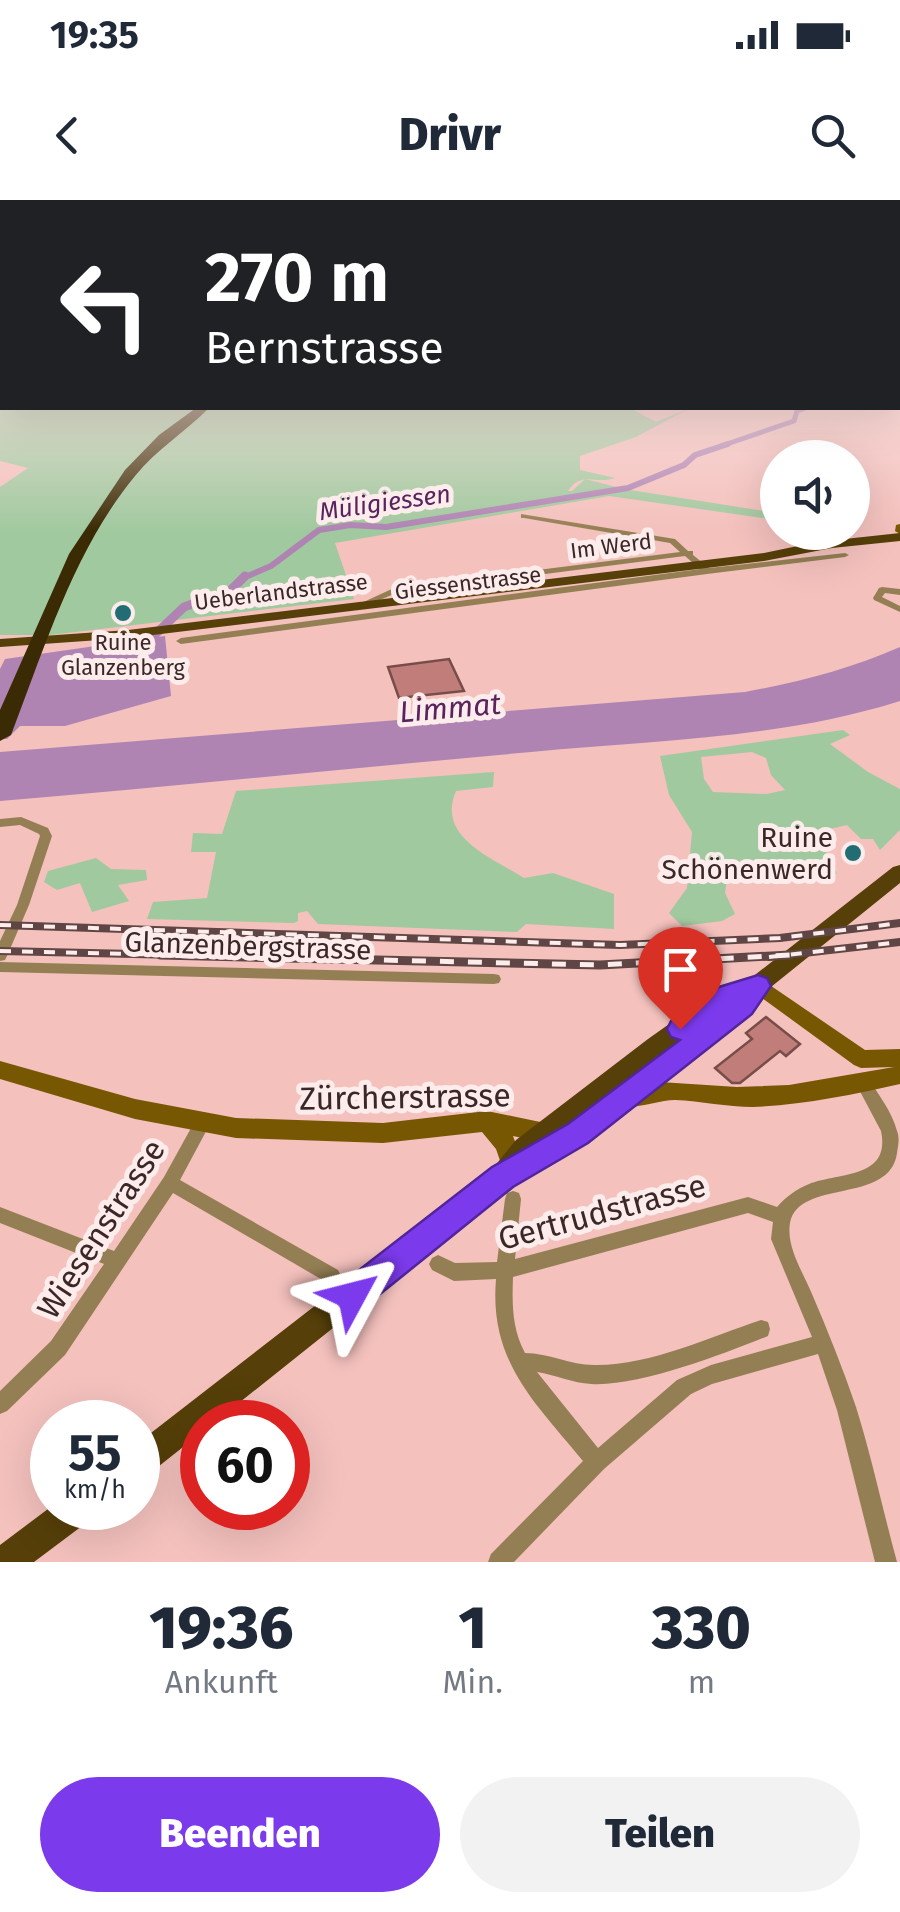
<!DOCTYPE html>
<html lang="de">
<meta charset="utf-8">
<style>
body{margin:0;font-family:"Fira Sans",sans-serif;background:#f2f2f3;color:#1f2937;height:100vh;display:flex;flex-direction:column;font-size:38px;white-space:nowrap}
*{box-sizing:border-box;margin:0}
p{font-size:32px;color:#747a83}
.icon{flex:none;width:55px;height:55px;fill:none;stroke:currentColor;stroke-width:2;stroke-linecap:round;stroke-linejoin:round}
.map{position:relative;height:1362px;overflow:hidden}
.sheet{display:flex;flex-direction:column;background:#fff;flex:1}
.sheet>*{flex:none}
.hud{position:absolute;left:0px;top:0px;width:900px;height:210px;box-shadow:0 10px 40px #0002;background:#202124;color:#fff;overflow:hidden}
.controls{position:absolute;left:760px;top:240px;display:grid;gap:20px}
.controls a{display:grid;place-items:center;width:110px;height:110px;border-radius:50%;background:#fff;box-shadow:0 10px 40px #0002;font-size:50px}
.speed{position:absolute;left:30px;top:1200px;display:flex;gap:20px;font-size:50px;font-weight:700;text-align:center}
.speed>*{display:grid;place-content:center;width:130px;height:130px;border-radius:50%;background:#fff;box-shadow:0 10px 40px #0002;line-height:1}
.speed small{font-size:25px;font-weight:400}
.speed .limit{border:15px solid #d22;background:#fff;color:#111}
.pin{position:absolute;display:grid;place-items:center;width:85px;height:85px;color:#fff;margin:-102px -42px;border-radius:50% 50% 50% 0;rotate:-45deg;box-shadow:0 0 10px #0007}
.pin .icon{rotate:45deg}
.me{position:absolute;width:110px;margin:-55px;rotate:52deg;stroke-linejoin:round;filter:drop-shadow(0 0 8px #0008)}
.turn{display:flex;align-items:center;gap:35px;height:210px;padding:0 40px;font-size:45px}
.turn .icon{width:130px;height:130px;stroke-width:2.5}
.turn b{display:block;font-size:70px;line-height:85px}
.eta{display:flex;justify-content:space-evenly;align-items:center;height:170px;text-align:center}
.eta b{font-size:60px;font-weight:800;line-height:70px}
.primary-button{display:flex;gap:20px;margin-top:auto;padding:20px 40px}
.primary-button a{flex:1;height:115px;border-radius:60px;background:#7c3aed;color:#fff;font-size:40px;font-weight:800;line-height:115px;text-align:center}
.primary-button a+a{background:#f2f2f3;color:#1f2937}
.status{display:flex;justify-content:space-between;align-items:center;height:70px;padding:0 50px;background:#fff;direction:ltr}
.status svg{height:28px;fill:currentColor}
header{display:flex;justify-content:space-between;align-items:center;height:130px;padding:0 40px;background:#fff;font-size:45px;font-weight:800}
.map>svg:first-child{display:block}
</style>
<div class="status"><b>19:35</b><svg viewBox="0 0 49 12"><path d="M0 12V9h3v3zM5 12V6h3v6zM10 12V3h3v9zM15 12V0h3v12zM26 1h20v11H26zM47 4h2v5h-2z"/></svg></div>
<header><svg class="icon" aria-label="back" viewBox="0 0 24 24"><path d="M15 5l-7 7 7 7"/></svg>Drivr<svg class="icon" aria-label="search" viewBox="0 0 24 24"><circle cx="10" cy="10" r="6"/><path d="M15 15l6 6"/></svg></header>
<div class="map">
<svg width="900" height="1362" viewBox="0 0 900 1362">
<rect width="100%" height="100%" fill="#f4c1bd"/>
<path fill="#a1c99f" fill-rule="evenodd" d="M0,140L2,208H630L656,222L688,209L636,237L580,256V270L615,278C595,285 582,270 568,291H572L585,279L624,289L777,313V320L609,296L335,343L354,399L50,435H0V287L28,268L0,261Z
M843,530L850,535L830,544L868,572L900,589V630L880,650L873,639H861L847,625L817,632L837,674L773,669L745,659L728,671L725,693L735,714L722,721L682,726L669,713L687,688L692,632L669,595L660,556ZM752,552L766,558L771,575L785,590L767,594L713,592L704,579L701,557Z
M494,572L493,587L456,591C436,637 491,657 524,678L553,673L614,694V729L526,724L517,732L318,724L307,711L298,713V721L294,723L147,719L153,702L207,698L216,652H191L193,633L222,634L236,591Z
M96,658L111,669L146,670L147,680L118,685L129,701L92,712L80,683L57,690L44,682L48,671Z"/>
<path fill="#af84b3" d="M165,436L171,496L65,526H20L7,539H0V469L5,459Z
M900,447V501C780,539 656,540 531,552C354,568 177,586 0,601V552L745,492C799,482 850,469 900,447Z"/>
<g fill="none" stroke-linecap="round" stroke-linejoin="round">
<path stroke="#af84b3" stroke-width="5" d="M721,246L794,221L797,211L805,208"/>
<path stroke="#af84b3" stroke-width="6" d="M243,378L271,366L319,330L350,325L386,327L628,288L684,265L695,255L728,244"/>
<path stroke="#af84b3" stroke-width="9" d="M144,445L184,407L231,390L245,376"/>
</g>
<path fill="#c07d79" stroke="#774d4a" stroke-width="2.5" d="M449,459L464,491L399,498L388,467Z
M766,817L800,844L786,856L780,851L740,883H732L715,868L752,839L746,833Z"/>
<g fill="none" stroke-linecap="round" stroke-linejoin="round">
<path fill="#947f54" fill-rule="evenodd" d="M521,314L675,339L688,351H693V355L709,368L845,353L849,355L845,357L707,374L181,444L176,441L181,438L700,369L685,356L396,393L364,407L357,405L394,388L680,352L670,343L524,318H521Z
M882,387L900,389V395L885,393L882,397L900,406V412L874,400L873,398L879,388Z
M21,617L48,628L52,636L29,705L7,756L5,760L0,761V741L17,705L40,636L39,634L20,625L0,627V619Z
M0,762L494,774L499,775L501,779L499,783L494,784L0,772Z
M863,875L868,877C878,895 892,911 897,931C900,939 898,945 897,953C890,1005 799,978 790,1023C786,1047 803,1072 812,1094C828,1131 843,1169 856,1207C872,1258 883,1311 897,1362H875L837,1210L818,1154L712,1184L691,1194L604,1269L514,1362H488L491,1354L583,1261C535,1202 489,1162 496,1079L454,1081L432,1070L429,1064L432,1058L438,1055L455,1063L497,1062L505,999L507,993L513,991L519,993L521,999L515,1059L748,997L777,1007C787,996 795,990 809,984C839,972 891,979 881,931L855,882L858,877ZM748,1013L773,1022L771,1039L812,1137L711,1165L677,1180L598,1248L537,1172C555,1175 573,1183 591,1184C639,1187 723,1154 768,1136L770,1129L768,1122L761,1120C710,1137 649,1166 594,1165C570,1165 549,1153 525,1153C512,1129 512,1104 513,1077Z
M202,917L208,919L210,924L180,980L338,1070L341,1076L338,1082L332,1085L326,1082L173,993L65,1155L7,1211L0,1214V1191L51,1141L104,1064L0,1023V1007L114,1051L164,977L196,919Z"/>
<path fill="#775702" fill-rule="evenodd" d="M900,324V334L895,331L896,325Z
M758,777L865,850L900,849V884C852,895 802,905 753,907C727,907 701,901 675,900C659,900 634,910 621,906L618,899L621,892L660,882L737,887L789,885L894,867L861,868L854,865L751,790L748,785L751,780Z
M0,861L135,899L236,918L383,923L487,911L550,924L558,927L561,934L558,941L550,944L513,936L523,964L520,972L512,975L504,972L496,949L482,932L383,943L236,938L135,919L0,879Z"/>
<path fill="#563f09" fill-rule="evenodd" d="M900,333V341L832,348L764,361L128,438L0,447V439L128,430L764,353L817,342Z
M900,665V683L766,791L750,814L587,942L511,986L215,1222H202V1232L149,1274L138,1279V1243L494,967L516,940L648,839L720,788L751,778L893,667Z
M52,1306L95,1308L90,1320L34,1362H0V1345Z"/>
<path fill="#3b2b04" fill-rule="evenodd" d="M196,208H209C185,232 157,249 135,276C74,350 45,447 11,535L0,541V510L69,354L125,270L159,235Z"/>
<defs>
<path id="rail-far1" d="M0,725L620,745L780,738L900,723
M0,751L267,757
M769,757L900,742"/>
<path id="rail" d="M160,755L600,765L790,755"/>
</defs>
<use href="#rail-far1" stroke="#5f4644" stroke-width="8"/>
<use href="#rail" stroke="#5f4644" stroke-width="9"/>
<use href="#rail-far1" stroke="#fceceb" stroke-width="4" stroke-dasharray="11" stroke-linecap="butt"/>
<use href="#rail" stroke="#fceceb" stroke-width="5" stroke-dasharray="14" stroke-linecap="butt"/>
</g>
<linearGradient id="sky" x2="0" y2="1"><stop stop-color="#91a1d3"/><stop offset="0.42" stop-color="#fae3e1"/><stop offset="1" stop-color="#fae3e1" stop-opacity="0"/></linearGradient>
<rect width="900" height="331" fill="url(#sky)"/>
<path fill="#7c3aed" stroke="#51269a" stroke-width="2.5" d="M758,775L767,778L771,786L752,814L588,943L513,987L364,1107L352,1112L341,1107L336,1096L341,1084L492,967L568,924L680,840L671,837L667,829L671,821L719,787Z"/>
<g fill="#226d74" stroke="#fceceb" stroke-width="4">
<circle cx="123" cy="413" r="10"/>
<circle cx="853" cy="653" r="10"/>
</g>
<g text-anchor="middle" dominant-baseline="central" stroke-width="10" stroke-linejoin="round" paint-order="stroke">
<g font-size="22" fill="#3a2726" stroke="#fceceb">
<text transform="translate(611 346) rotate(-7)">Im Werd</text>
<text transform="translate(468 383) rotate(-7)">Giessenstrasse</text>
<text transform="translate(281 392) rotate(-7)">Ueberlandstrasse</text>
</g>
<g font-size="22" fill="#3a2726" stroke="#fceceb">
<text x="123" y="442">Ruine<tspan x="123" dy="25">Glanzenberg</tspan></text>
</g>
<g font-size="25" font-style="italic" fill="#59235e" stroke="#fceceb">
<text transform="translate(385 303) rotate(-8)">Müligiessen</text>
</g>
<g font-size="28" fill="#3a2726" stroke="#fceceb" text-anchor="end">
<text x="833" y="637">Ruine<tspan x="833" dy="32">Schönenwerd</tspan></text>
</g>
<g font-size="28" fill="#3a2726" stroke="#fceceb">
<text transform="translate(248 746) rotate(2)">Glanzenbergstrasse</text>
</g>
<g font-size="30" font-style="italic" fill="#59235e" stroke="#fceceb">
<text transform="translate(450 508) rotate(-5)">Limmat</text>
</g>
<g font-size="32" fill="#3a2726" stroke="#fceceb">
<text transform="translate(405 897) rotate(-1)">Zürcherstrasse</text>
<text transform="translate(602 1012) rotate(-15)">Gertrudstrasse</text>
<text transform="translate(101 1029) rotate(-57)">Wiesenstrasse</text>
</g>
</g>
</svg>
<div class="controls">
<a><svg class="icon" aria-label="sound" viewBox="0 0 24 24"><path d="M4 9h4l5-4v14l-5-4H4zM17 9q2 3 0 6"/></svg></a>
</div>
<div class="speed"><div>55<small>km/h</small></div><div class="limit">60</div></div>
<div class="pin" style="left:680px;top:829px;background:#d93025"><svg class="icon" aria-label="arrive" viewBox="0 0 24 24"><path d="M6 21V4h12l-3 4 3 4H6"/></svg></div>
<svg class="me" style="left:352px;top:1096px" viewBox="-20 -20 40 40"><path d="M0-17L14 15 0 8-14 15z" fill="#7c3aed" stroke="#fff" stroke-width="4"/></svg>
<div class="hud">
<div class="turn"><svg class="icon" aria-label="left" viewBox="0 0 24 24"><path d="M17 20v-9H6M10 6l-5 5 5 5"/></svg><div><b>270 m</b>Bernstrasse</div></div>
</div>
</div>
<section class="sheet">
<div class="eta">
<div><b>19:36</b><p>Ankunft</p></div>
<div><b>1</b><p>Min.</p></div>
<div><b>330</b><p>m</p></div>
</div>
<div class="primary-button"><a>Beenden</a><a>Teilen</a></div>
</section>
